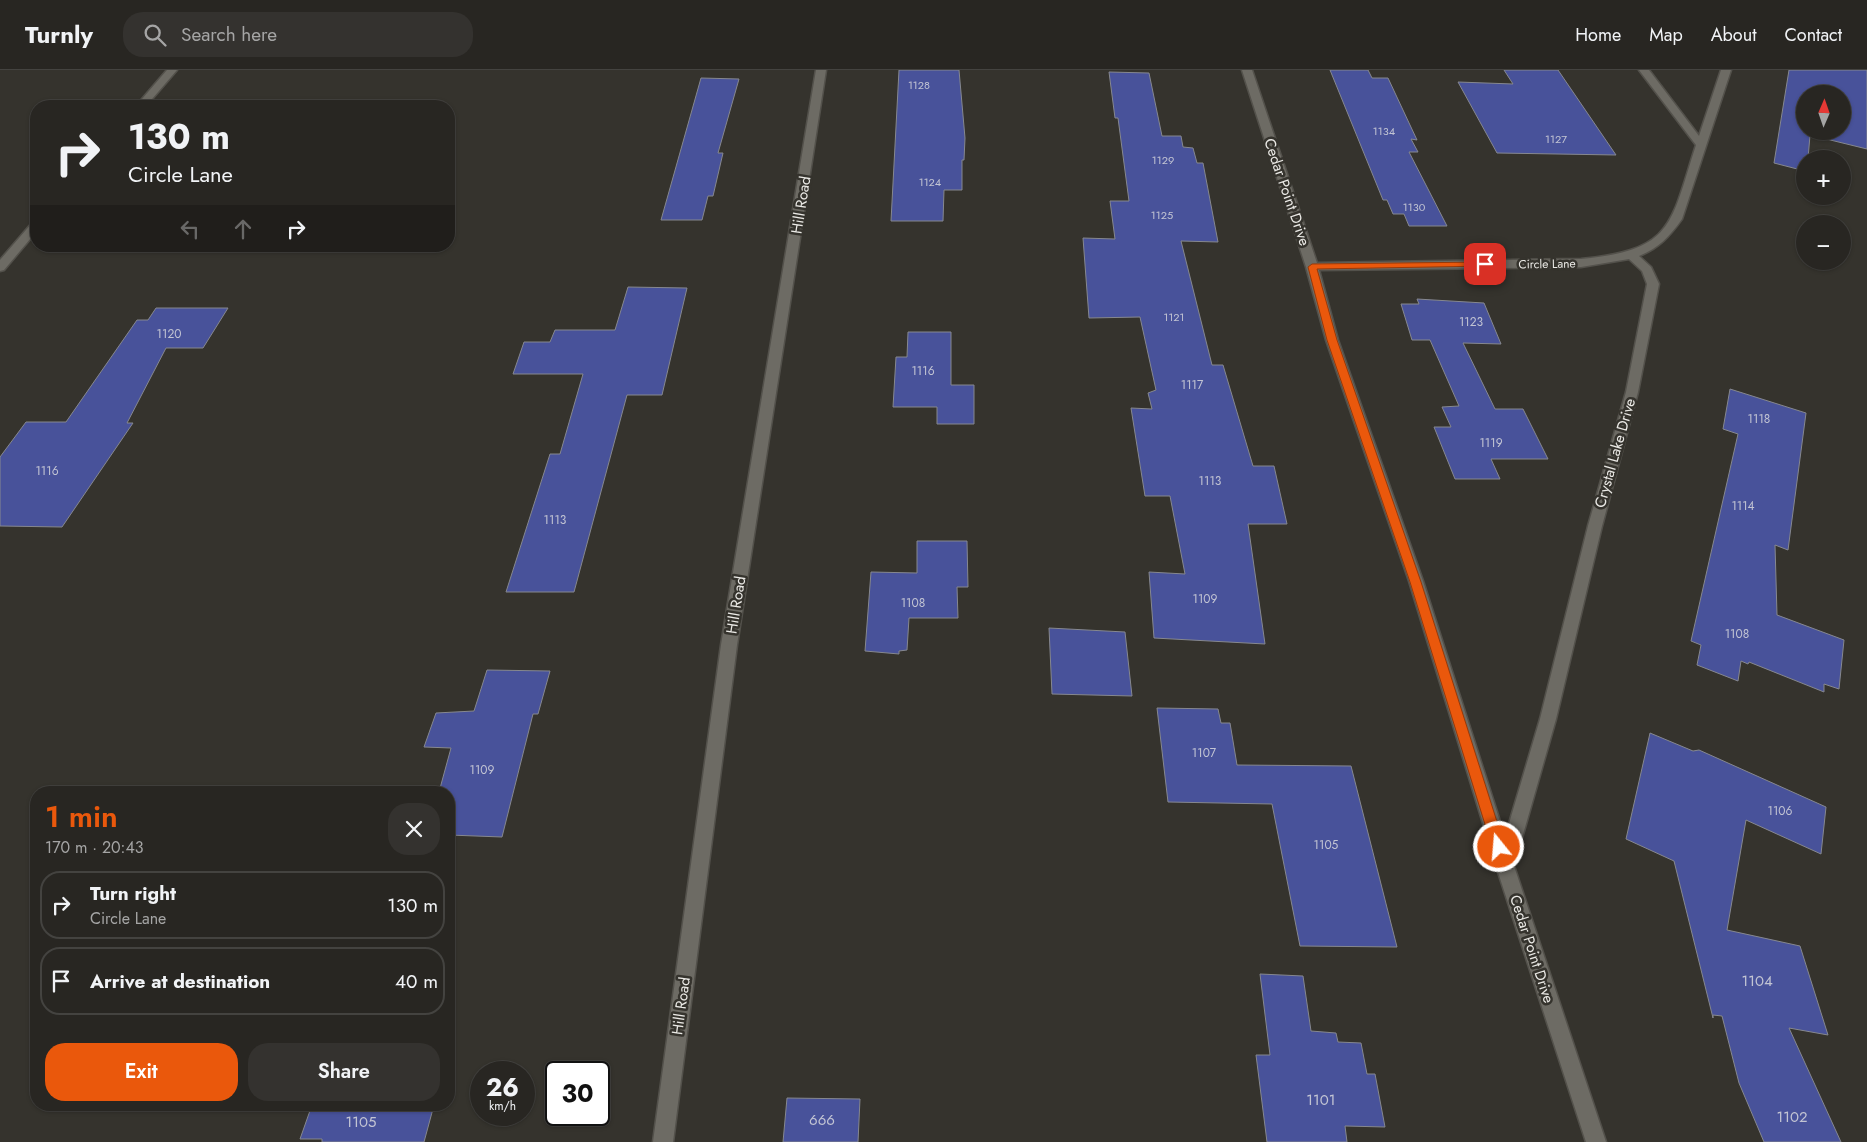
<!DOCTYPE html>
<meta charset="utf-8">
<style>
body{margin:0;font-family:Jost,sans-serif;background:#34322f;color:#f1f3f6;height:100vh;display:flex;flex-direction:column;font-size:19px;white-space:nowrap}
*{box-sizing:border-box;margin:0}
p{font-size:16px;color:#a5a5a5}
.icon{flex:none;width:28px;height:28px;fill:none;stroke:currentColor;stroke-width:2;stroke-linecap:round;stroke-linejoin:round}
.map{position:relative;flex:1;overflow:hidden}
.panel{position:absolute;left:30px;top:716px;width:425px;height:325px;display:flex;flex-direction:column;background:#282622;border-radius:20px;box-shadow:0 1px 4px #0004,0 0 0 1px #444340}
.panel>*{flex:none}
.banner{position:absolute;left:30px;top:30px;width:425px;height:152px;border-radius:20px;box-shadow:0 1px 4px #0004,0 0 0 1px #444340;background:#282622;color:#f1f3f6;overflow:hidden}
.needle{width:32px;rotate:2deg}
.fabs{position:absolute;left:1796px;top:15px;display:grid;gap:10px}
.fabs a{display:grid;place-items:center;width:55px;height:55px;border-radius:50%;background:#282622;box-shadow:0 1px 4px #0004,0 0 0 1px #444340;font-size:25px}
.speed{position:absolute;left:470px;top:991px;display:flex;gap:10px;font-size:25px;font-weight:700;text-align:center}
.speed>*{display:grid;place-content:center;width:65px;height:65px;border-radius:50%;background:#282622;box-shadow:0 1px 4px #0004,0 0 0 1px #444340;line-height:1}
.speed small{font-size:12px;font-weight:400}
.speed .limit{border:2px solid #111;border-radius:8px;background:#fff;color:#111}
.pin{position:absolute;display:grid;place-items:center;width:42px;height:42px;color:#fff;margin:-21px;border-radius:10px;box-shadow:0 2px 8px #0006}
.me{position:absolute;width:55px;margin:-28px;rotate:343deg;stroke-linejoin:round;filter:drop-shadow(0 0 4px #0008)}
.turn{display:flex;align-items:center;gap:18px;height:105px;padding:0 15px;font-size:22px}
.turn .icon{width:65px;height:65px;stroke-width:2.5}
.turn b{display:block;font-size:35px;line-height:42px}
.lanes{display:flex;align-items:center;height:48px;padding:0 15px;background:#0003;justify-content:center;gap:25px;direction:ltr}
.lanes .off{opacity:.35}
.round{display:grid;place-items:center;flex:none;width:52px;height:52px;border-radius:20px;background:#34322f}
.overview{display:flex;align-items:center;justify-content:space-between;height:85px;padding:0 15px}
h1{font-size:30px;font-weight:600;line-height:38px;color:#ea580c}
.button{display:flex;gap:10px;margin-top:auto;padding:10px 15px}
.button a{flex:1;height:58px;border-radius:20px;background:#ea580c;color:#fff;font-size:20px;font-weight:600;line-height:58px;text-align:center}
.button a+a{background:#34322f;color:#f1f3f6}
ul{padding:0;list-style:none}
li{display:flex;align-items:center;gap:15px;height:68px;margin:0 10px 8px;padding:0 5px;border:2px solid #444340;border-radius:20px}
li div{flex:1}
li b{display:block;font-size:19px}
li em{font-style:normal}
header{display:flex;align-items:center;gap:30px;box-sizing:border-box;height:70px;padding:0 25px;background:#282622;border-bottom:1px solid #444340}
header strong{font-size:24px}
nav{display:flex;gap:28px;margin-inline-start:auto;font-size:18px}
.search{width:350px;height:45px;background:#34322f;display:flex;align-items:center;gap:12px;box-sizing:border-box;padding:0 18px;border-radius:20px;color:#a5a5a5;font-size:19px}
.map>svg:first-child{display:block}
</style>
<header>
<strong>Turnly</strong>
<div class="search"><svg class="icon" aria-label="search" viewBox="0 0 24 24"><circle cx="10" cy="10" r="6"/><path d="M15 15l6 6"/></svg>Search here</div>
<nav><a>Home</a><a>Map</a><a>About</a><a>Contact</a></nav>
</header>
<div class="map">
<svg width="1867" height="1072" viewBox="0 0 1867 1072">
<rect width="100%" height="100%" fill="#35332d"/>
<path fill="#48529a" stroke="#86888f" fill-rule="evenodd" d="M899,0H959L965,68L964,90H962V120H944L943,151H891Z
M1330,0H1368L1372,8H1388L1417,70L1411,69L1418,82H1409L1447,156H1409L1404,144H1393L1387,130H1383Z
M1504,0H1558L1616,85L1497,83L1458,12L1513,14Z
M1789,0H1867V79L1810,65L1808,89H1805V101L1774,93ZM1805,24H1842V61H1805Z
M1109,2L1149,3L1162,66H1181L1183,77L1193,78L1197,93H1203L1218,172L1181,171L1212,295H1223L1253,396H1274L1287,454H1248L1265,574L1154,568L1149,502L1185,504L1170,426H1145L1131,338L1152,339L1148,323L1156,320L1140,247L1089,248L1083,168L1115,169L1110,131H1129L1118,48H1115Z
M701,8L739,9L718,83H723L713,126H708L702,150H661Z
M628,217L687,218L662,325H627L574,522H506L550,384H560L583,304H513L524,272H550L555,260H615Z
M1417,229L1484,233L1501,274L1463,273L1495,339H1523L1548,389H1491L1500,409H1455L1434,357H1451L1442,337L1459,336L1430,270H1412L1401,234H1419Z
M156,238H228L203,278H166L127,353H133L62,457L0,456V387L26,352H66L137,250H148Z
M908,262H951V315H974V354H937V337H893L896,287H907Z
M1730,319L1806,343L1788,480L1775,475L1777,545L1844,570L1839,619L1824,614V622L1749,592L1748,594L1741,591L1738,611L1697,595L1701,575L1691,571L1738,364L1723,359Z
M917,471H967L968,517H957L958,548H909L907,580L899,581V584L865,581L871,502L917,503Z
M1049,558L1125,562L1132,626L1052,624Z
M487,600L550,601L538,644H533L502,767L449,765V722H439L451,678L424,677L436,643L474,641Z
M1157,638L1218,639L1221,653H1230L1237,695L1351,696L1397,877L1300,876L1272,734L1168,732Z
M1650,663L1693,681L1699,680L1826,737L1821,784L1746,750L1727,860L1800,876L1828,965L1789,958L1841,1072H1764L1739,1013L1722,946L1713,945V948L1674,791L1626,769Z
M1260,904L1303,906L1311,961L1336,963L1338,972L1361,973L1367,1004H1375L1385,1057L1345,1056L1347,1072H1267L1256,985H1270Z
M787,1028L860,1029L858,1072H783Z
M312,1035H434L424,1072H322V1069H300Z"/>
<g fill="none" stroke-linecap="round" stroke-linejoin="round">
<defs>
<path id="minor" d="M167,0H177L146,36H136Z
M816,0H826L737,575L673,1072H653L721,575Z
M1242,0H1252L1317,193L1581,189C1674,180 1670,155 1696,75L1639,0H1649L1699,66L1721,0H1731L1682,149C1670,166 1659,178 1639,186L1651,197L1659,214L1638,322L1602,456L1556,649L1514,796L1606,1072H1586L1496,796L1409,511L1326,270L1306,197ZM1629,189L1642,201L1647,214L1626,322L1588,456L1540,649L1505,767L1423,511L1338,270L1319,200L1581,197Z
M36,152V162L4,200L0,201V190L32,153Z"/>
</defs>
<use href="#minor" stroke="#53514b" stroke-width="3"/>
<use href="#minor" fill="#6d6b64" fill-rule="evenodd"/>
</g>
<path fill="#ea580c" stroke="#983908" d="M1485,192L1489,194L1488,196L1317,199L1337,270L1421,512L1505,777L1503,782L1499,784L1494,782L1492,777L1410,512L1327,270L1308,197L1312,194Z"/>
<g text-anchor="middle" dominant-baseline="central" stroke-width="5" stroke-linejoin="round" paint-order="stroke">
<g font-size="11" fill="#c2c4d3">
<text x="919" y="15">1128</text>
<text x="1384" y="61">1134</text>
<text x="1556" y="69">1127</text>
<text x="1163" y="90">1129</text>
<text x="930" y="112">1124</text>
<text x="1414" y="137">1130</text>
<text x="1162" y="145">1125</text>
<text x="1174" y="247">1121</text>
</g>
<g font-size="12" fill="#ebeae6" stroke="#35332d">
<text transform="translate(1547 194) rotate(-1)">Circle Lane</text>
</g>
<g font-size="12" fill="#c2c4d3">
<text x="1471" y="252">1123</text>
<text x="169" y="264">1120</text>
<text x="923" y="301">1116</text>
<text x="1192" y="315">1117</text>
<text x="1759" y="349">1118</text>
<text x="1491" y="373">1119</text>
<text x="47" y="401">1116</text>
<text x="1210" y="411">1113</text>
<text x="1743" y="436">1114</text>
<text x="555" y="450">1113</text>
<text x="1205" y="529">1109</text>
<text x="913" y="533">1108</text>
<text x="1737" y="564">1108</text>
<text x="1204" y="683">1107</text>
<text x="482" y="700">1109</text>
<text x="1780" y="741">1106</text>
<text x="1326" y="775">1105</text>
</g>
<g font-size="15" fill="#ebeae6" stroke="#35332d">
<text transform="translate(1287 122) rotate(71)">Cedar Point Drive</text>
<text transform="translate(801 135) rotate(-81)">Hill Road</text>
<text transform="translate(1615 383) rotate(-74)">Crystal Lake Drive</text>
<text transform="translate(736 535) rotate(-81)">Hill Road</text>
<text transform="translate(1532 879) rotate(72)">Cedar Point Drive</text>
<text transform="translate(681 936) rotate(-82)">Hill Road</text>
</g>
<g font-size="15" fill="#c2c4d3">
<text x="1757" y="911">1104</text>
<text x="1321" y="1030">1101</text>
<text x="1792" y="1047">1102</text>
<text x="822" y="1050">666</text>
<text x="361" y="1052">1105</text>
</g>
</g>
</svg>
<div class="fabs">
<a><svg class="needle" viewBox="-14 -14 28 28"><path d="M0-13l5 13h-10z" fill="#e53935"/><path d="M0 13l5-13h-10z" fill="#a5a5a5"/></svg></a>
<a>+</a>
<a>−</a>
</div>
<div class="speed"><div>26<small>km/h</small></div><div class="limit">30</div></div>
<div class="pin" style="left:1485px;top:194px;background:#d93025"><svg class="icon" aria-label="arrive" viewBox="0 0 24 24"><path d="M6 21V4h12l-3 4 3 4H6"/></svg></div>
<svg class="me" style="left:1499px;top:777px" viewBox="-20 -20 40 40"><circle r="17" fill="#ea580c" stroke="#fff" stroke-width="3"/><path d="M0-11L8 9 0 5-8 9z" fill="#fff"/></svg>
<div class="banner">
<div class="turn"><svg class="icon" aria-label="right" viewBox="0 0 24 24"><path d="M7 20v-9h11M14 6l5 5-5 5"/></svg><div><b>130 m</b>Circle Lane</div></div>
<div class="lanes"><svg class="icon off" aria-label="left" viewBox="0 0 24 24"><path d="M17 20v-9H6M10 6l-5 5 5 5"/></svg><svg class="icon off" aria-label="ahead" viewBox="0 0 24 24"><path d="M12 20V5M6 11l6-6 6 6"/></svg><svg class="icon" aria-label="right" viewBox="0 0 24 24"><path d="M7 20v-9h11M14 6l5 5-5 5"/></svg></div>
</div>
<section class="panel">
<div class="overview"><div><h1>1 min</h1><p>170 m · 20:43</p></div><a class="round"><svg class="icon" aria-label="close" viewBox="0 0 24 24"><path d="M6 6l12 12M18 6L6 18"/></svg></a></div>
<ul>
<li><svg class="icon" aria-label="right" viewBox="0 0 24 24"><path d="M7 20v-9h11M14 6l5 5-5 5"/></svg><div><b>Turn right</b><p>Circle Lane</p></div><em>130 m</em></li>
<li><svg class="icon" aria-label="arrive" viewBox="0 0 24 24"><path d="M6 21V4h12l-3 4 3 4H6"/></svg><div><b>Arrive at destination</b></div><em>40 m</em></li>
</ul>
<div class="button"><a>Exit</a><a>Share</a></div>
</section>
</div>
